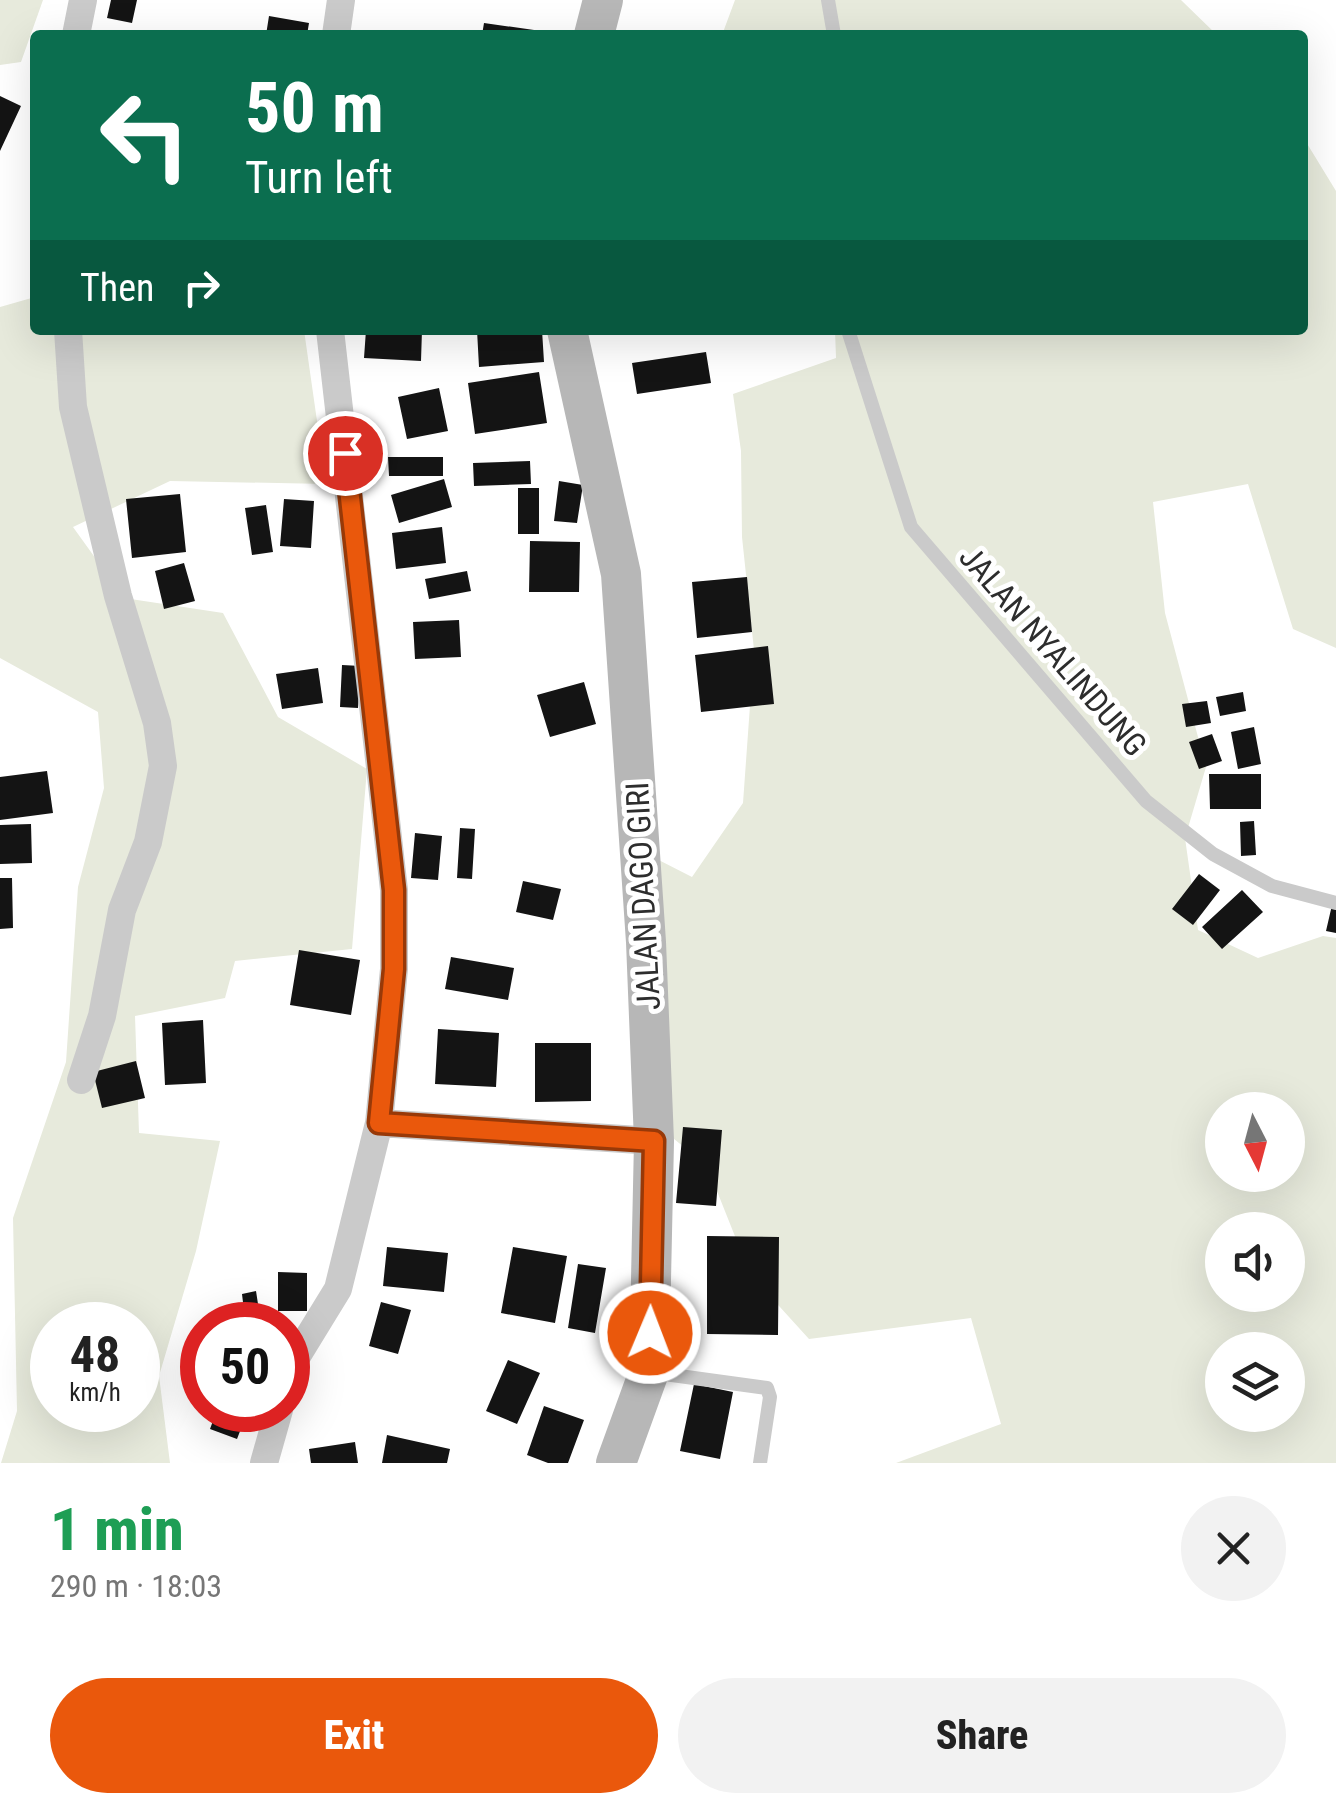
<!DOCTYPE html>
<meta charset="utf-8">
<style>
body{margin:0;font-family:"Roboto Condensed",sans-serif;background:#f2f2f2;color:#222;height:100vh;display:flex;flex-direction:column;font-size:38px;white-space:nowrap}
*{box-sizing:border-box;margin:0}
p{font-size:32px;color:#767676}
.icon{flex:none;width:55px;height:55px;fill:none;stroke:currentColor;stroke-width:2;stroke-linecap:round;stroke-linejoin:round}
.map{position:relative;height:1463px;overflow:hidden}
.details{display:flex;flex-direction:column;background:#fff;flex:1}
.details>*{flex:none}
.banner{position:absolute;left:30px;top:30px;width:1278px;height:305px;border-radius:10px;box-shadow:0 10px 40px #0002;background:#0b6e4f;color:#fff;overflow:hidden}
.needle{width:65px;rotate:174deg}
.fabs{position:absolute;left:1205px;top:1092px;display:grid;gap:20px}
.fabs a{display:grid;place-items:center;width:100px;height:100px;border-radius:50%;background:#fff;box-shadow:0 10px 40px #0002;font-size:50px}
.speed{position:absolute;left:30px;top:1302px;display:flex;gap:20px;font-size:50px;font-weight:700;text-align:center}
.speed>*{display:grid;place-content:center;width:130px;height:130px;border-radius:50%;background:#fff;box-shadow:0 10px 40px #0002;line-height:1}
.speed small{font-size:25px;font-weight:400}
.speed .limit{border:15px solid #d22;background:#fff;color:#111}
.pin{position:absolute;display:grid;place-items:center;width:85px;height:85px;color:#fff;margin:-42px;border:5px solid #fff;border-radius:50%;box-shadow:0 2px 10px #0007}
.me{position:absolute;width:110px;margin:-55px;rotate:1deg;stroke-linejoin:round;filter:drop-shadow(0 0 8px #0008)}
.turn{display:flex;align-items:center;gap:35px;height:210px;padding:0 50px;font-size:45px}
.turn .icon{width:130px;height:130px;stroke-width:2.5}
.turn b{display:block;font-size:70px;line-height:85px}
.then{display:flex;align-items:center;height:95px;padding:0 50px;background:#0003;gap:20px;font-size:38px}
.round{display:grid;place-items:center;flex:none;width:105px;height:105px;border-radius:52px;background:#f2f2f2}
.overview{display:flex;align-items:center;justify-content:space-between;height:170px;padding:0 50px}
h1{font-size:60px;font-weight:800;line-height:75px;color:#1e9e55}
.primary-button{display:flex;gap:20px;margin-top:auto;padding:20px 50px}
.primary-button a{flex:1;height:115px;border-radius:60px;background:#ea580c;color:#fff;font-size:40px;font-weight:800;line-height:115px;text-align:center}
.primary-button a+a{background:#f2f2f2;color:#222}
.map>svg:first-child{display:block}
</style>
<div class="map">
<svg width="1336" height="1463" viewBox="0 0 1336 1463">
<rect width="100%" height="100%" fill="#fff"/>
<path fill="#e7eadc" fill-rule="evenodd" d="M0,0H43L21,62L0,65Z
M735,0H1181L1217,35H722Z
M1303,137L1336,191V648L1293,629L1248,484L1153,502L1165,613L1206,767L1185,838L1198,930L1258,958L1323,936L1336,938V1463H896L1001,1424L971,1318L809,1339L750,1274L707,1166L657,1125L645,853L692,877L743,803L754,650L742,537L741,451L733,394L836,358L835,330H1302ZM1222,1110H1288V1175H1222ZM1222,1230H1288V1295H1222ZM1222,1350H1288V1415H1222Z
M35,297V330H304L326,484L170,481L73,527L124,598L223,613L278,717L367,769L352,949L235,961L225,998L135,1016L139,1133L220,1141L196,1251L159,1376L170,1463H1L17,1411L13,1218L66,1062L78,887L104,788L98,712L0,658V307ZM52,1325H138V1410H52Z"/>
<path fill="#141414" d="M111,0H137L132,23L107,18Z
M269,16L309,23L307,35H266Z
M484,23L541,31L540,35H482Z
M0,96L21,106L0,151Z
M366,330H422L421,361L364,358Z
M477,330H542L544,362L479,367Z
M706,352L711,383L637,394L632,363Z
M539,372L547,423L475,434L468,383Z
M439,388L448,431L407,439L398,397Z
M388,457H443V476H389Z
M530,461L531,484L474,486L473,463Z
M444,479L452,507L399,523L391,495Z
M559,481L583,485L577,523L554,521Z
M518,488H539V534H518Z
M180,494L186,552L132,558L126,499Z
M284,499L314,501L311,548L280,546Z
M266,505L273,552L252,555L245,508Z
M442,527L446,563L396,569L392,533Z
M530,541L580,542L579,592H529Z
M184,563L195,601L164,609L155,571Z
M467,571L471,591L429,599L425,579Z
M747,577L752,632L697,638L692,582Z
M459,620L461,657L415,659L413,622Z
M768,646L774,704L701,712L695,655Z
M342,665L361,666L358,708L340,707Z
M318,668L323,703L282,709L276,674Z
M584,682L596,724L550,737L537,695Z
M1243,692L1246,711L1220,716L1216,697Z
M1207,701L1211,723L1186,727L1182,704Z
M1254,727L1261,764L1238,769L1231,732Z
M1212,734L1222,761L1199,769L1189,742Z
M47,771L53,813L0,820V777Z
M1209,774H1261V809H1210Z
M1254,821L1256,855L1241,856L1240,822Z
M31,824L32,863L0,864V825Z
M460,828L475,829L472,879L457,878Z
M415,833L442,836L438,880L411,878Z
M1199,874L1220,890L1193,925L1172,909Z
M0,878H12L13,928L0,929Z
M523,881L561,889L553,920L516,912Z
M1242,890L1263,912L1222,949L1202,927Z
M1332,905L1336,906V933L1326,931Z
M299,950L360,960L351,1015L290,1005Z
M451,957L514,968L508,1000L445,989Z
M203,1020L206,1083L165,1085L162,1023Z
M438,1029L499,1033L496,1087L435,1084Z
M535,1043H591V1101L535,1102Z
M136,1061L145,1098L102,1108L93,1072Z
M683,1127L722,1130L716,1206L676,1203Z
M707,1236L779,1237L778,1335L707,1334Z
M387,1247L448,1253L444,1292L383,1286Z
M513,1247L567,1256L555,1323L501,1313Z
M578,1264L606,1268L595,1333L568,1328Z
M278,1272L307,1273V1311H278Z
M256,1291L260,1317L245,1319L242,1294Z
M381,1302L411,1310L398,1354L369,1346Z
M508,1360L540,1373L517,1424L486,1411Z
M694,1384L733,1392L720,1459L680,1451Z
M544,1406L584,1420L568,1463H548L527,1455Z
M217,1410L247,1413L237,1439L210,1429Z
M387,1435L450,1449L447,1463H382Z
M355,1442L358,1463H311L309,1449Z"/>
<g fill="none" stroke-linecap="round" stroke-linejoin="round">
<path stroke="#cacaca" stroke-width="14" d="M828,0L834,35
M848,330L911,527L1146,801L1213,854L1272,886L1336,903
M650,1372L767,1388L770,1397L760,1463"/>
<path stroke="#cacaca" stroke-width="28" d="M76,35L83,0
M336,35L341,0
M68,330L73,407L118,596L157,723L163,766L148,842L122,910L102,1016L81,1080
M379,1123L654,1141
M288,1382L292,1364L338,1289L379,1123L394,969V890L330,330
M264,1463L279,1410"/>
<path stroke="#b7b7b7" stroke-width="40" d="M594,35L603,0
M567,330L621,574L646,942L654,1141L649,1372L616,1463"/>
</g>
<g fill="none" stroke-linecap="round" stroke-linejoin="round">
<defs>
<path id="route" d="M345,453L394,890V969L379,1123L654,1141L650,1333"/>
</defs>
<use href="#route" stroke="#983908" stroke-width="25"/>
<use href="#route" stroke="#ea580c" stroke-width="18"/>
</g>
<g text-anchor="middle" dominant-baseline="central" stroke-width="10" stroke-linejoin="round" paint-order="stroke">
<g font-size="32" fill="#2d2d2d" stroke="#fff">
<text transform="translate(1053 651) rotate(49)">JALAN NYALINDUNG</text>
<text transform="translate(643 896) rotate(-93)">JALAN DAGO GIRI</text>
</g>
</g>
</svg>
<div class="fabs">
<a><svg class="needle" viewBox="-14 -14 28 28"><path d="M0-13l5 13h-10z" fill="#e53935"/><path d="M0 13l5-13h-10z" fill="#767676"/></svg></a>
<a><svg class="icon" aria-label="sound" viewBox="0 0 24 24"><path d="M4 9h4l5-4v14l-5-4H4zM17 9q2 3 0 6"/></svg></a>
<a><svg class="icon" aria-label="layers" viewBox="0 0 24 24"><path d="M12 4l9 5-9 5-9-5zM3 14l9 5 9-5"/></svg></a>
</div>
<div class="speed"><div>48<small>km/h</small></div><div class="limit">50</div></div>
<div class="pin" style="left:345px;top:453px;background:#d93025"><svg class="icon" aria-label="arrive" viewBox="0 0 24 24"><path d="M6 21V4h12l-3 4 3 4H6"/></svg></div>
<svg class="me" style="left:650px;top:1333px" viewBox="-20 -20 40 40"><circle r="17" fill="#ea580c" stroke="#fff" stroke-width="3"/><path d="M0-11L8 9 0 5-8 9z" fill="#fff"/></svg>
<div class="banner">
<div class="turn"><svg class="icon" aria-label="left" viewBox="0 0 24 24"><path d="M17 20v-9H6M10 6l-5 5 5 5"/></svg><div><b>50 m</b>Turn left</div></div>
<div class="then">Then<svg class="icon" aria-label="right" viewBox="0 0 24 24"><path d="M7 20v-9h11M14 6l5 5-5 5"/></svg></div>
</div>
</div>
<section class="details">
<div class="overview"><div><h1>1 min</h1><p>290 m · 18:03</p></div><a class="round"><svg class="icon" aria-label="close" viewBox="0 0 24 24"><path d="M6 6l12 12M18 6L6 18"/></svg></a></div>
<div class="primary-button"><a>Exit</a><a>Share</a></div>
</section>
